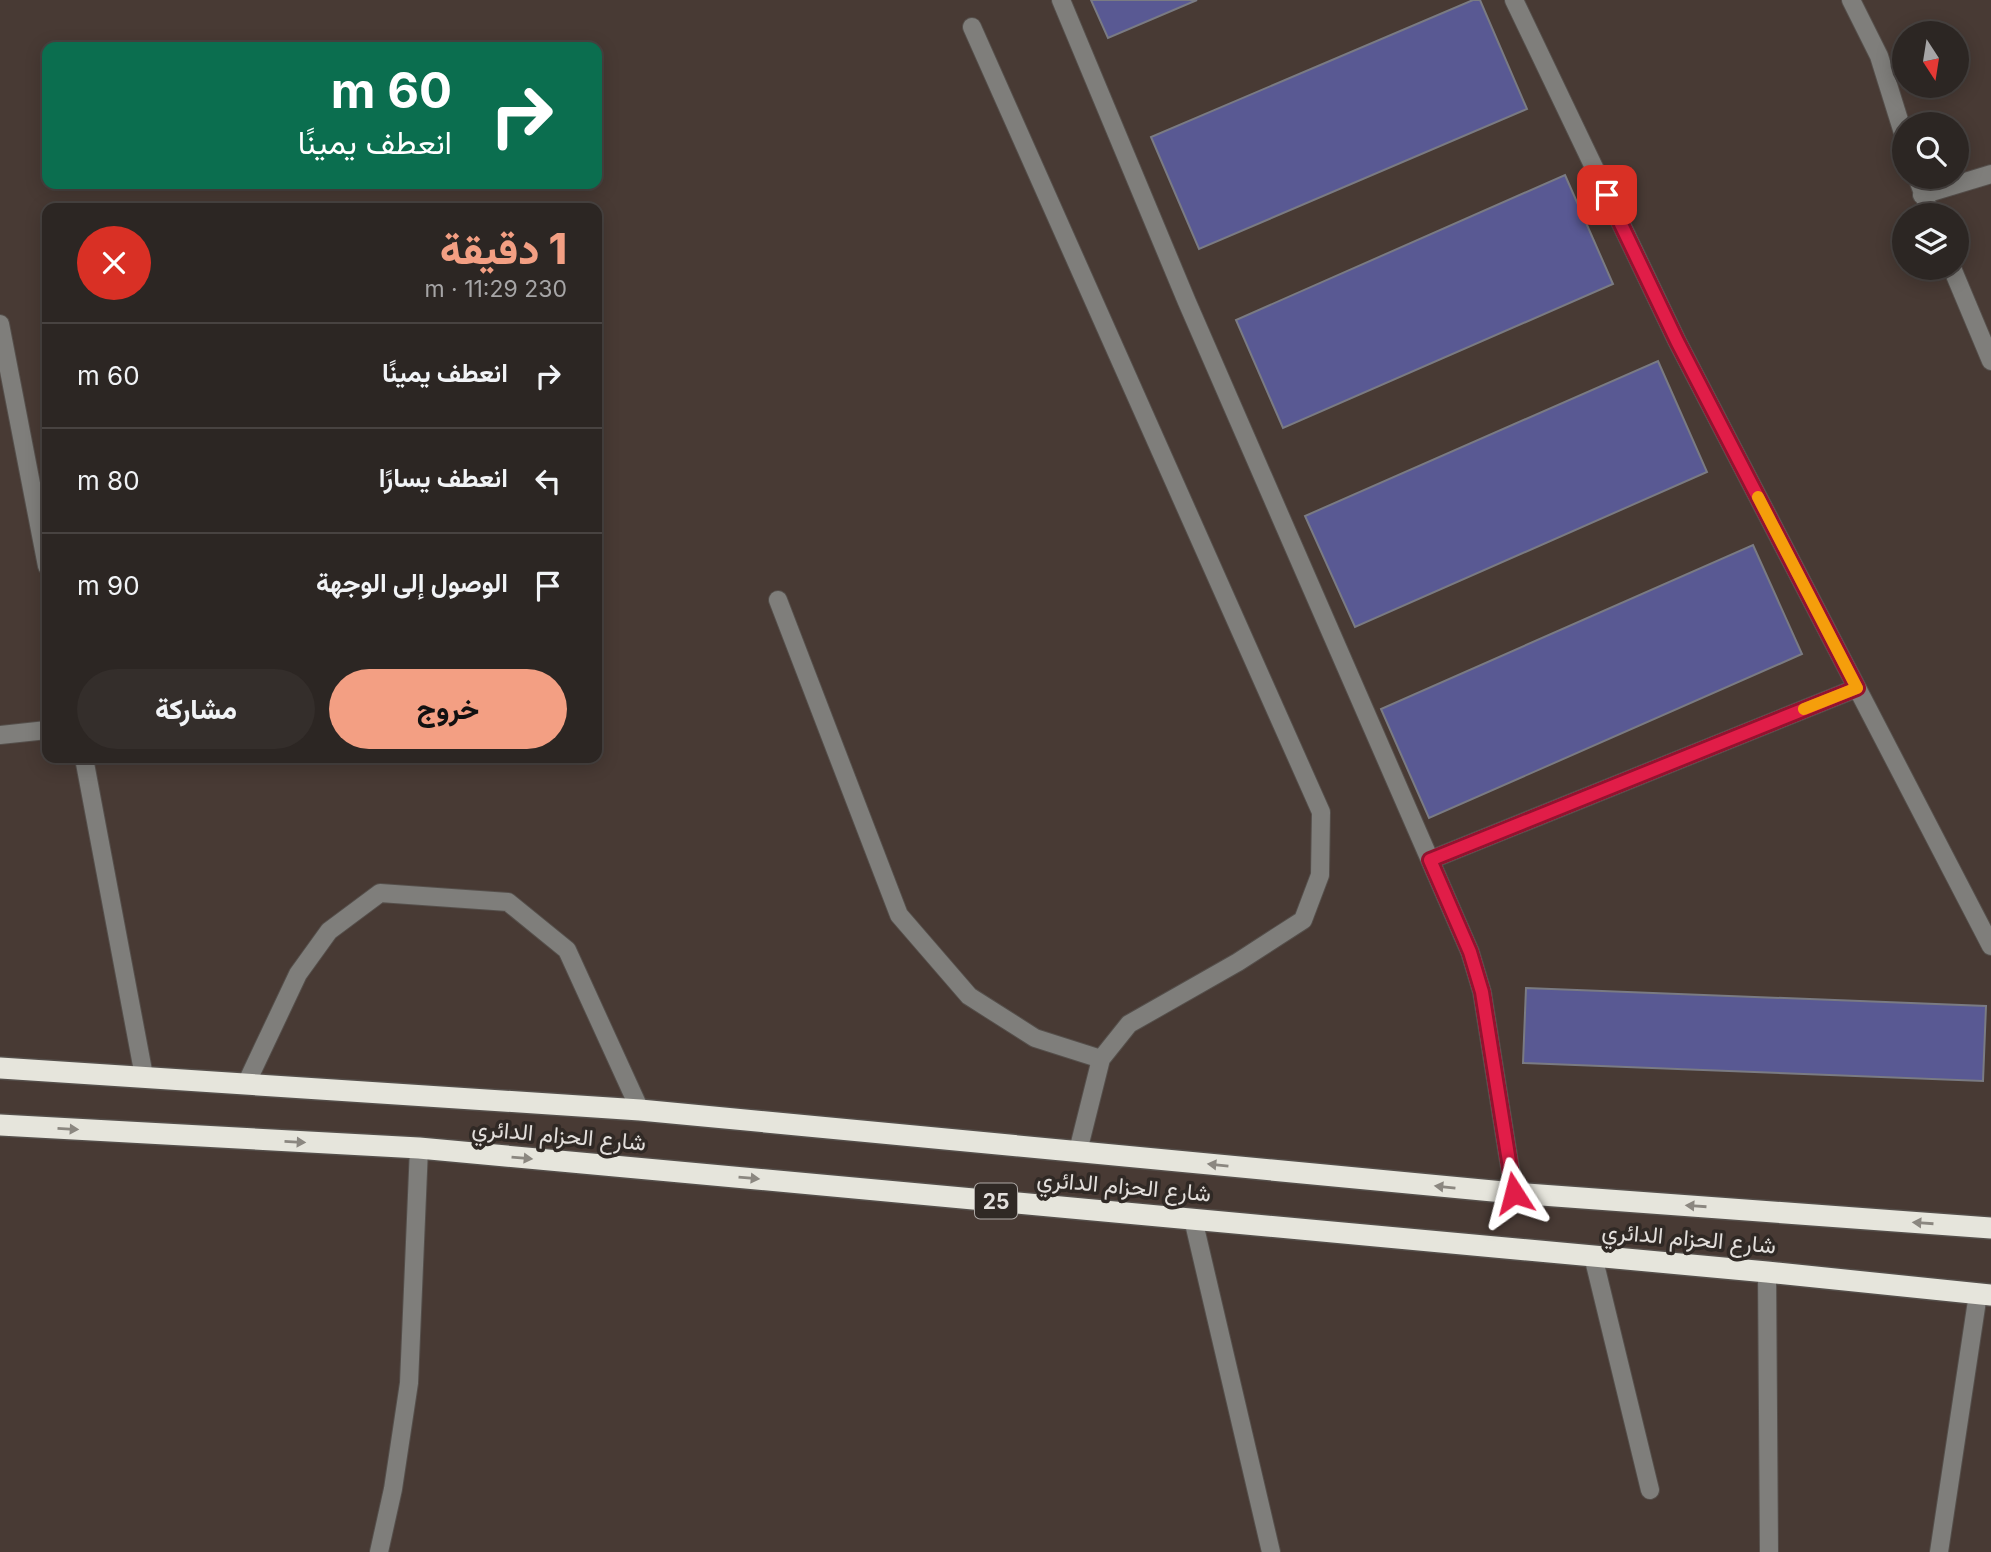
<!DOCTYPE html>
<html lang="ar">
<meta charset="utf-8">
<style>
body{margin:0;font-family:Inter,Vazirmatn,sans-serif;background:#342e2b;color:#f1f3f6;direction:rtl;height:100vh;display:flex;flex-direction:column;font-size:26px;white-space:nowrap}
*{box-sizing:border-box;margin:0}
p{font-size:23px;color:#a6a5a6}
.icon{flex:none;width:38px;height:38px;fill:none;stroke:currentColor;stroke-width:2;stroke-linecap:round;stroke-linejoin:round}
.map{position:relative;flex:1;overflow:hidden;direction:ltr}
.drawer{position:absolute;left:42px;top:203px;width:560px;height:560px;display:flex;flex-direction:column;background:#2c2623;border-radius:14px;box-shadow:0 4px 18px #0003,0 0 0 2px #484341;direction:rtl}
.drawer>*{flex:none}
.hud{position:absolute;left:42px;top:42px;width:560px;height:147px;border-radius:14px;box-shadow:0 4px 18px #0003,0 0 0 2px #484341;direction:rtl;background:#0b6e4f;color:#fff;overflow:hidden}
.needle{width:46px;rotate:168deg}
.controls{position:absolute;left:1892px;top:21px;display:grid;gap:14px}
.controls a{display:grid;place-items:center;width:77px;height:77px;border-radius:50%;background:#2c2623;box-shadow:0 4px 18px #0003,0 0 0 2px #484341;font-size:35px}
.pin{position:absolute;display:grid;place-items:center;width:60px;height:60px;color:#fff;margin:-30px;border-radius:14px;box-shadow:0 4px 10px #0006}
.me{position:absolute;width:77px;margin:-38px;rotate:351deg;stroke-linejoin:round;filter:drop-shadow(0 0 5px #0008)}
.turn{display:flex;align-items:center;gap:24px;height:147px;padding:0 35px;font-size:32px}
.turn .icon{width:91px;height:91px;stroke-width:2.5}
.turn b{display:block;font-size:49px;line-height:60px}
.round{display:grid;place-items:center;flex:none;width:74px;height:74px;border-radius:37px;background:#342e2b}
.head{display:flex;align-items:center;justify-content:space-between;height:119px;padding:0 35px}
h1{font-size:42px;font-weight:800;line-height:52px;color:#f39f83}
.button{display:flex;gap:14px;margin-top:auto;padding:14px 35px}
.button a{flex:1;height:80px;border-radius:42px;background:#f39f83;color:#111;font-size:28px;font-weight:800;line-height:80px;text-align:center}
.button a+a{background:#342e2b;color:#f1f3f6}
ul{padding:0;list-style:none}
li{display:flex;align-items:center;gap:21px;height:105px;padding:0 35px;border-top:2px solid #484341}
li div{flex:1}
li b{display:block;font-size:26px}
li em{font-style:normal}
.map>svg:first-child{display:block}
</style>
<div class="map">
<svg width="1991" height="1552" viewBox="0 0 1991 1552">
<rect width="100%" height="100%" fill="#3a332f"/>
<path fill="#483a34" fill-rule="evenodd" d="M0,0H1991V1552H0ZM1904,33H1956V86H1904ZM47,47H597V184H47ZM1904,124H1956V177H1904ZM47,208H597V758H47ZM1904,215H1956V268H1904Z"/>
<path fill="#595993" stroke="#7a7b83" stroke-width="2" d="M1091,0H1197L1108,38Z
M1473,0H1480L1527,109L1199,249L1151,137Z
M1565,175L1613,284L1283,428L1236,320Z
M1658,361L1707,472L1355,627L1305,516Z
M1753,545L1802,654L1429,818L1381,709Z
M1526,988L1986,1006L1983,1081L1523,1063Z"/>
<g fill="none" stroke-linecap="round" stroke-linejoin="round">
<defs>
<path id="minor" d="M1061,0L1187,302L1470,952L1482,992L1514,1193
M1514,0L1677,341L1991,946
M1851,0L1879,56L1904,136
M972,27L1321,812L1320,875L1303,920L1238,962L1129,1024L1101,1059L1078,1151
M1917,177L1931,215
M1922,195L1991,174
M1952,268L1991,361
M0,324L47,566
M778,600L899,915L969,996L1035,1038L1101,1059
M0,735L47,730
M84,758L144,1076
M1430,860L1857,688
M247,1082L298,974L329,931L380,893L508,902L567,950L640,1110
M1193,1219L1271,1552
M1593,1256L1650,1490
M1767,1272L1769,1552
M379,1552L393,1489L409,1383L419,1148
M1939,1552L1978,1294"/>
<path id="highway" d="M0,1068L640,1110L1514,1193L1991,1228
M0,1125L419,1148L1767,1272L1991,1295"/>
</defs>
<use href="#minor" stroke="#554f4b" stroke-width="20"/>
<use href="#highway" stroke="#554f4b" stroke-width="24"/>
<use href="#minor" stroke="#7f7e7b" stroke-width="18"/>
<use href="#highway" stroke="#e6e5dc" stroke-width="21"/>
</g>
<defs><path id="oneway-solid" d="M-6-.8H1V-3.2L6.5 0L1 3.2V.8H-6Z" transform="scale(1.75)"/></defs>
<g fill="#8b8780">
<use href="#oneway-solid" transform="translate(68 1129) rotate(3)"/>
<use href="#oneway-solid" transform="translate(295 1142) rotate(3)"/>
<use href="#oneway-solid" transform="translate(522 1158) rotate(5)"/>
<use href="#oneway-solid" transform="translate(1218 1165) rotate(-174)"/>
<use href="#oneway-solid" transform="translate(749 1178) rotate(5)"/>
<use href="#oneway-solid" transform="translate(1445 1187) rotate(-174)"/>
<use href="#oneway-solid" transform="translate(1696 1206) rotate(-176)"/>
<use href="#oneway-solid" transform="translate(1923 1223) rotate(-176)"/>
</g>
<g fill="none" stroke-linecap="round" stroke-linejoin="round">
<defs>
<path id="route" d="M1514,1193L1482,992L1470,952L1430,860L1857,688L1677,341L1607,195"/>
</defs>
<use href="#route" stroke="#92132f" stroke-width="18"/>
<use href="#route" stroke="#e11d48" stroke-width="12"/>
<path stroke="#f59e0b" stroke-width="12" d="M1758,497L1857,688L1804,709"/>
</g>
<g text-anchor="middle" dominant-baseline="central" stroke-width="7" stroke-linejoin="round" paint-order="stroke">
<rect fill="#302925" stroke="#ada8a5" stroke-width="2" x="975" y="1183.5" width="42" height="35" rx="5"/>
<g font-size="21" font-weight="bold" fill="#e3dfdc">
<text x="996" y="1201">25</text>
</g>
<g font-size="23" fill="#e3dfdc" stroke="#302925">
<text transform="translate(559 1135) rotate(5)">شارع الحزام الدائري</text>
<text transform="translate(1124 1186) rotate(5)">شارع الحزام الدائري</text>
<text transform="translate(1689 1238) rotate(5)">شارع الحزام الدائري</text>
</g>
</g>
</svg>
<div class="controls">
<a><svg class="needle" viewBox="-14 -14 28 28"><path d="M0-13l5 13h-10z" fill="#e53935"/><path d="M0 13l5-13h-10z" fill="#a6a5a6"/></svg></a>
<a><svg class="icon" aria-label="search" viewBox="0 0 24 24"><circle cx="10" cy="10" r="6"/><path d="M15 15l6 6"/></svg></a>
<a><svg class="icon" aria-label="layers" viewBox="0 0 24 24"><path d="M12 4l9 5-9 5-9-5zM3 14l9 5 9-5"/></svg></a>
</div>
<div class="pin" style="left:1607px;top:195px;background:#d93025"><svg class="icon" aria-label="arrive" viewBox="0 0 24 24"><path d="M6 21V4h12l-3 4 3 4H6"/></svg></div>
<svg class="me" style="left:1514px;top:1193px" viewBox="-20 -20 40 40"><path d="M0-17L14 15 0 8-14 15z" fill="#e11d48" stroke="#fff" stroke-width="4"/></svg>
<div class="hud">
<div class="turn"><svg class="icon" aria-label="right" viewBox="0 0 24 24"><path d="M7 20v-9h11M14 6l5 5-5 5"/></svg><div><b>60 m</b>انعطف يمينًا</div></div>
</div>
<section class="drawer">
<div class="head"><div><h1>1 دقيقة</h1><p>230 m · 11:29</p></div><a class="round" style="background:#d93025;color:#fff"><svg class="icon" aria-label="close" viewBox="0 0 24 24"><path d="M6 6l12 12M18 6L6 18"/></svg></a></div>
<ul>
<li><svg class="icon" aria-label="right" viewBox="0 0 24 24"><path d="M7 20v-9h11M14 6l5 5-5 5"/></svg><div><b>انعطف يمينًا</b></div><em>60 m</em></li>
<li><svg class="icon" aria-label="left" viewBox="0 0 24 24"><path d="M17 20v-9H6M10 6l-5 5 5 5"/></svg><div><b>انعطف يسارًا</b></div><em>80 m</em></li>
<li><svg class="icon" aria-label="arrive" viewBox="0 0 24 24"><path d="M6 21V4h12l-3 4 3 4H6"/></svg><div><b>الوصول إلى الوجهة</b></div><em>90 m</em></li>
</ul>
<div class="button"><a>خروج</a><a>مشاركة</a></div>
</section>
</div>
